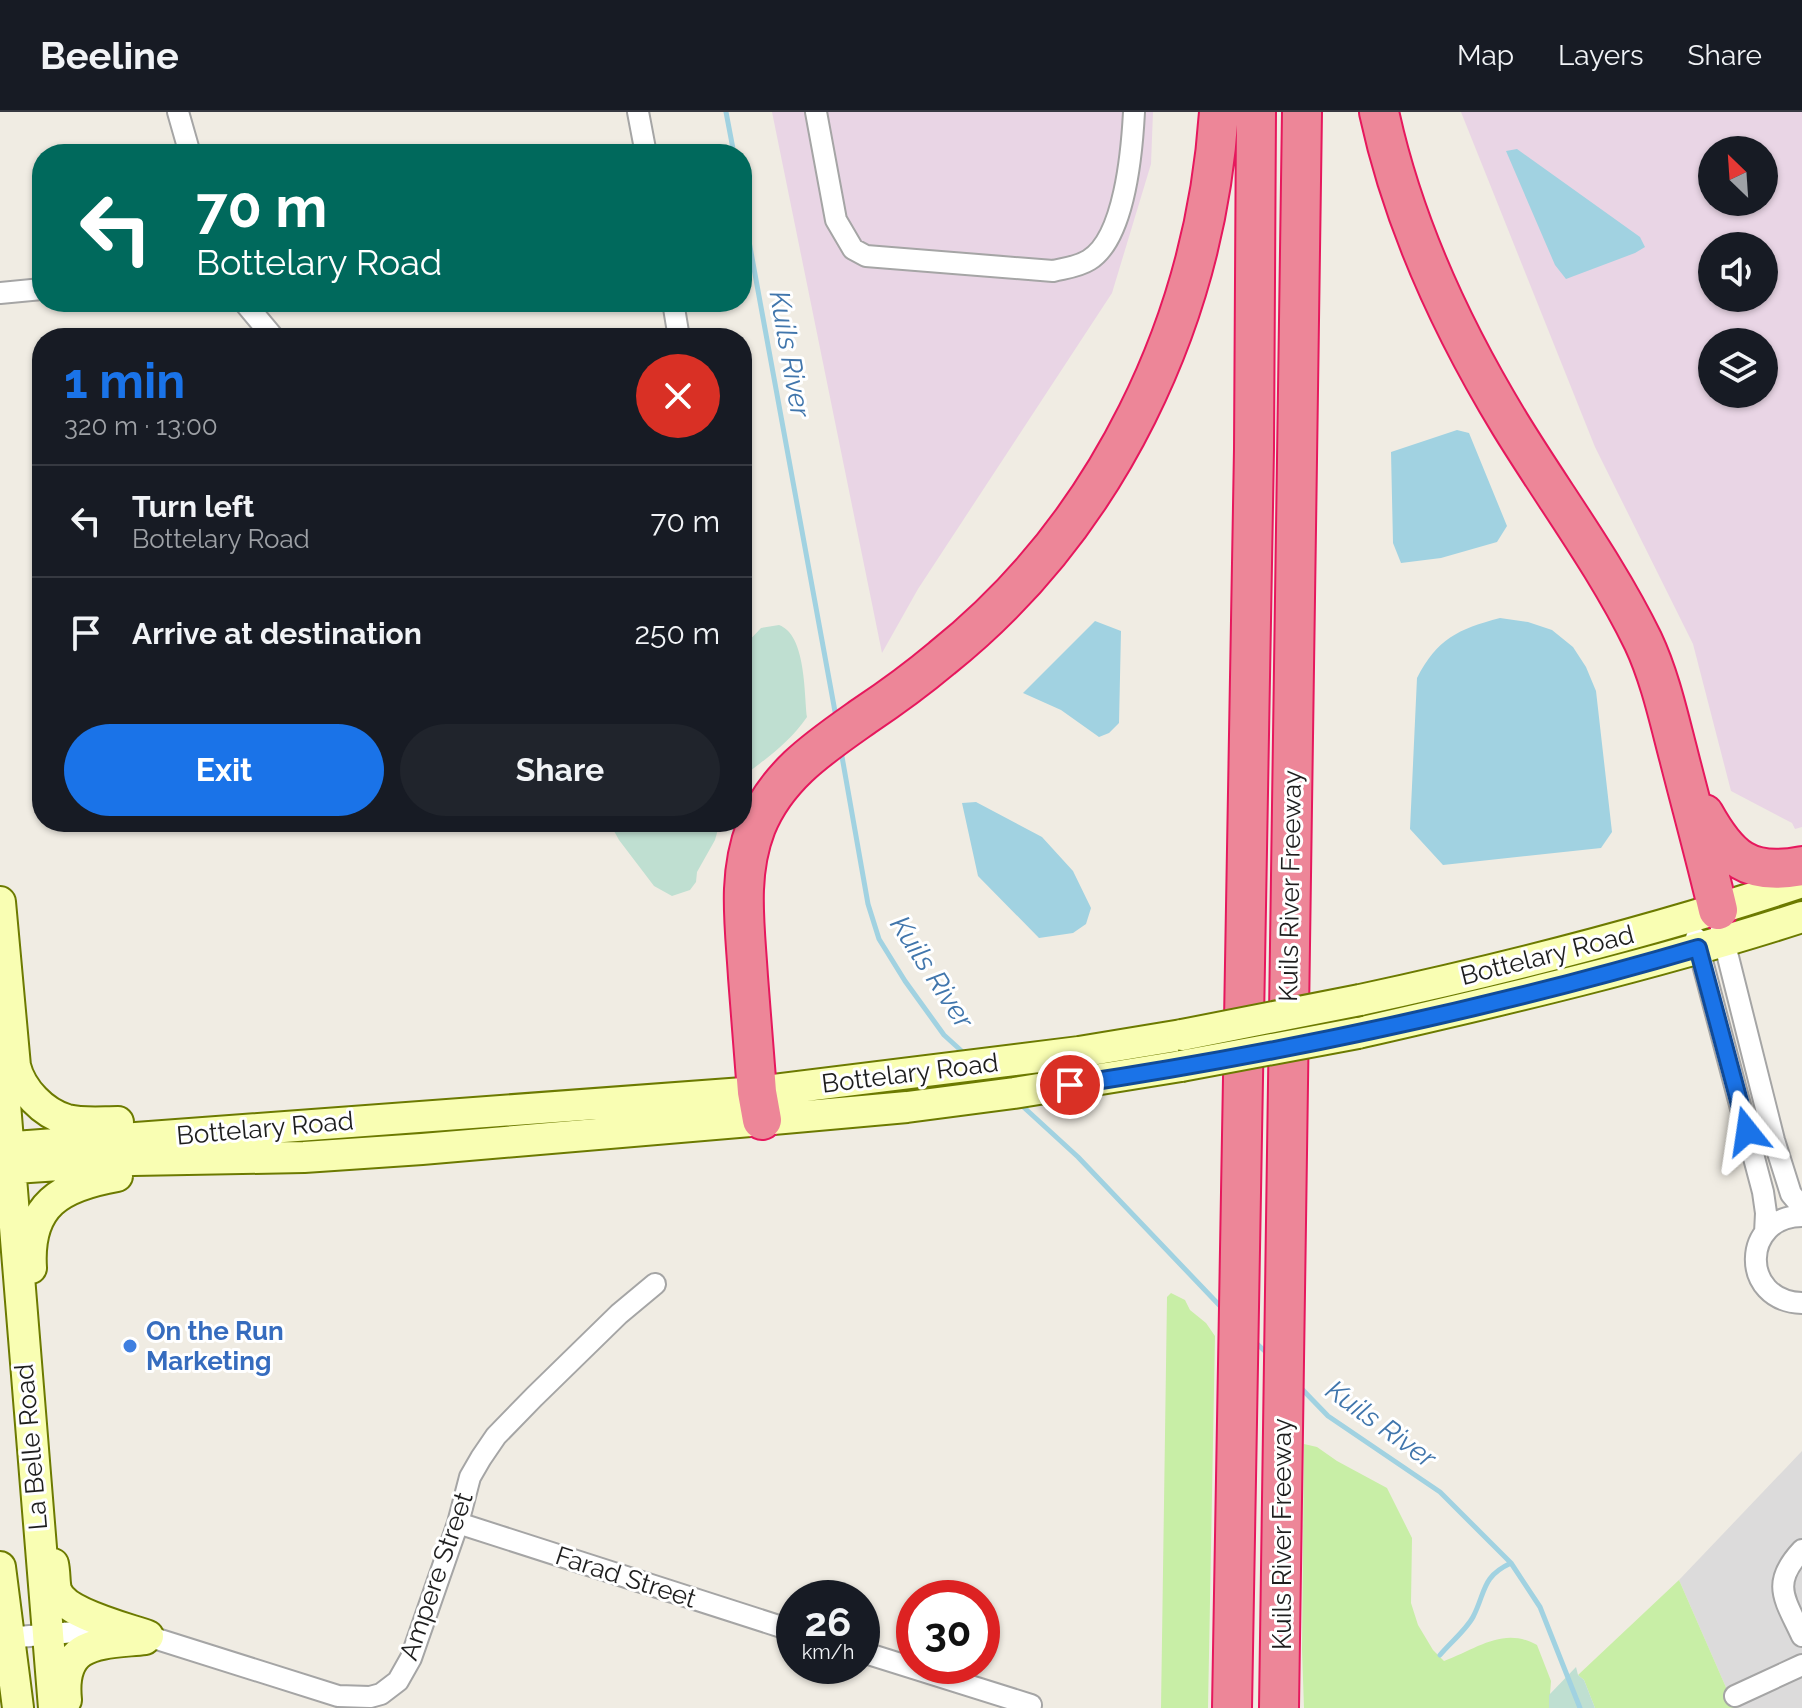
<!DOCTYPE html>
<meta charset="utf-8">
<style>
body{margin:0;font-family:Raleway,sans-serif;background:#20242c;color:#f1f3f6;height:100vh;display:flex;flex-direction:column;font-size:30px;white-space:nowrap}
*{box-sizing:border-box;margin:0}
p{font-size:26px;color:#9ea1a6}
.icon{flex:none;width:44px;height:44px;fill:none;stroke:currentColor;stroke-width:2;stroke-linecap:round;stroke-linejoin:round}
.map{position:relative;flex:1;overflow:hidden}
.details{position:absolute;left:32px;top:216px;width:720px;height:504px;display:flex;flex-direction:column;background:#171b24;border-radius:32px;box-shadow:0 2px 6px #0004}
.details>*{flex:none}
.hud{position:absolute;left:32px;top:32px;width:720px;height:168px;border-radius:32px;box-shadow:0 2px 6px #0004;background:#00695c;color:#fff;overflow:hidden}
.needle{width:52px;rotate:335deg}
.fabs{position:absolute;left:1698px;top:24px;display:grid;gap:16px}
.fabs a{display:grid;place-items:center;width:80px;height:80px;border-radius:50%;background:#171b24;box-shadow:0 2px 6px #0004;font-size:40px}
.speed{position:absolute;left:776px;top:1468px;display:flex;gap:16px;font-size:40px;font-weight:700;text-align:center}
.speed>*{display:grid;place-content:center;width:104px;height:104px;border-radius:50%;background:#171b24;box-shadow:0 2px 6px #0004;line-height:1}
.speed small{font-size:20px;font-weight:400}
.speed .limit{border:12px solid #d22;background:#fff;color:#111}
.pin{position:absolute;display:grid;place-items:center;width:68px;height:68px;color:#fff;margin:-34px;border:4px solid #fff;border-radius:50%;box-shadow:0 2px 8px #0007}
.me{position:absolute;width:88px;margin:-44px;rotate:345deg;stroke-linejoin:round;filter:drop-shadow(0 0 6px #0008)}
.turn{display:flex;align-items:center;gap:28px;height:168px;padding:0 32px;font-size:36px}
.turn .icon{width:104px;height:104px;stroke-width:2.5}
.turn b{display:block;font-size:56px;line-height:68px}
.round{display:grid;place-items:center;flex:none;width:84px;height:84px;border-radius:42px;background:#20242c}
.head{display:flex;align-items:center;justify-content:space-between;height:136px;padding:0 32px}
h1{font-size:48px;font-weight:700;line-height:60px;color:#1a73e8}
.action{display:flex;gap:16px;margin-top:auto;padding:16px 32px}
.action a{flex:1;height:92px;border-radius:48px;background:#1a73e8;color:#fff;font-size:32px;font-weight:700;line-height:92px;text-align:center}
.action a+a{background:#20242c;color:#f1f3f6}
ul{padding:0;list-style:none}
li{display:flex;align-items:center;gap:24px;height:112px;padding:0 32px;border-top:2px solid #363941}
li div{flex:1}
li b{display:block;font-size:30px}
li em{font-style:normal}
header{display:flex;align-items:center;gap:48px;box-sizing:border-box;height:112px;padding:0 40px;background:#171b24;border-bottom:2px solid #363941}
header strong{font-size:38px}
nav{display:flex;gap:44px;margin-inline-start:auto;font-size:28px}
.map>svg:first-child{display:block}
</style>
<header>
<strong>Beeline</strong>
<nav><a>Map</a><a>Layers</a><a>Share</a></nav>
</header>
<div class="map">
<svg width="1802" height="1596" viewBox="0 0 1802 1596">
<rect width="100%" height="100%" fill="#f0ece3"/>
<path fill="#dcdbdb" d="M1802,1339V1596H1735L1679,1468Z"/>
<path fill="#e9d5e5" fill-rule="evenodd" d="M772,0H1153L1151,52L1112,181L918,477L882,541Z
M1461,0H1802V715L1795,717L1792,711L1731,679L1693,532L1595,335ZM1712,38H1764V90H1712ZM1712,134H1764V186H1712ZM1712,230H1764V282H1712Z"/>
<path fill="#c8eea6" d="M1171,1181L1185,1188L1190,1198L1206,1211L1215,1224L1208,1596H1161L1167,1185Z
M1304,1332L1317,1335L1337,1349L1387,1376L1412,1426L1411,1491L1418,1513L1433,1538L1444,1549C1477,1537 1503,1514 1537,1533L1551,1569L1549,1596H1304L1302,1538Z
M1679,1468L1735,1596H1595L1584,1568L1578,1563Z"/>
<path fill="#bfdfd1" d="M779,513C806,523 804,580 807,605C790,630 766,647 742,665V536L761,516Z
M609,710H720L715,728L697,760L696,770L690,778L672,784L654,774L619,728Z
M1576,1555L1578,1563L1584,1568L1595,1596H1549V1583Z"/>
<path fill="#a1d2e1" d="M1517,37L1640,125L1645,135L1635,141L1566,167L1555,153L1506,39Z
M1457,318L1469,321L1507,414L1497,430L1441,446L1401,451L1393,431L1391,340Z
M1500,506L1528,510L1552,518L1573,535L1586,555L1596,579L1612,720L1601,736L1443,753L1410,717L1417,566C1437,527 1458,517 1500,506Z
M1095,509L1121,519L1119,611L1109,621L1099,625L1061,598L1023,581Z
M976,690L1042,725L1073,759L1091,796L1086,812L1073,821L1039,826L978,764L962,691Z"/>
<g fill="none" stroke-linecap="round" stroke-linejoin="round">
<path stroke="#a1d2e1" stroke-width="5" d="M726,0L734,42
M742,91L836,605
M841,639L868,792L879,827L905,869L944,923L966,943
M1018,990L1078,1045L1222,1196
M1254,1229L1270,1244
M1299,1274L1328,1304L1440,1380L1511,1451L1540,1495L1580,1596
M1440,1543C1450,1531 1466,1518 1473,1505C1486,1480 1481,1465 1511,1451"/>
<defs>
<path id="street" d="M178,0L190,42
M638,0L646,42
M816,0L836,108L853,137L866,144L1053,159C1065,156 1078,155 1089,148C1125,126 1132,38 1134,0
M0,181L42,177
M244,190L274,226
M673,190L679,226
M1721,817L1774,1028L1791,1082L1802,1095
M1696,826L1763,1080L1766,1101L1765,1121
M1802,1104C1742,1104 1739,1189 1802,1191
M458,1411L794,1519
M1802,1438C1770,1472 1785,1487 1802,1524
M8,1526L96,1518L138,1521L338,1584L370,1585L381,1582L398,1569L411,1546L458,1411L470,1365L481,1346L496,1324L534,1285L619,1202L655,1172
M862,1540L1031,1593
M1735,1584L1802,1553"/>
<path id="secondary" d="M0,790L15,954C21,978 43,1001 67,1008C83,1012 102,1010 118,1010
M1360,888C1509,856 1657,818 1802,770
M1358,921C1507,887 1656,852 1802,805
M0,930L54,1596
M0,1036L757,980L1079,940L1182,923
M0,1057L133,1048L304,1045L422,1037L762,1008L907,995L1014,981L1181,954
M31,1156C27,1092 61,1074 117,1064
M53,1452C55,1461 54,1470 56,1478C64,1502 126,1516 148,1524
M0,1455L18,1596
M66,1588C60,1528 100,1532 145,1527"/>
<path id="highway" d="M1379,0C1403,111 1451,215 1510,312C1554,384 1606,453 1643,529C1660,565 1669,607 1679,645C1692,696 1706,747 1718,798
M1704,702C1728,745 1748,765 1802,754
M762,1008L757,980C754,941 751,903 748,865C745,814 737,764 756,715C777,663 820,635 864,604C891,586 917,567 942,546C1107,414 1205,210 1219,0
M1232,1596L1254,337L1256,0
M1279,1596L1302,0"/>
</defs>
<use href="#street" stroke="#a5a5a5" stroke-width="24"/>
<use href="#secondary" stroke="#6c7a00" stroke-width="34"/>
<use href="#highway" stroke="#e6185d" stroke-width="42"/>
<use href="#street" stroke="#fff" stroke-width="20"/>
<use href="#secondary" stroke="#f9feb3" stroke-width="30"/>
<use href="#highway" stroke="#ed8698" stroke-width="38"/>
<defs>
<path id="secondary-bridge" d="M1182,923L1360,888
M1181,954L1358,921"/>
</defs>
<use href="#secondary-bridge" stroke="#6c7a00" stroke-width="34" stroke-linecap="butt"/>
<use href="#secondary-bridge" stroke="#f9feb3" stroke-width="30"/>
</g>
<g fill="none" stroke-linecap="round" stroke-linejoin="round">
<defs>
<path id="route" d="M1070,973C1282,941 1493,896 1698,836L1747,1019"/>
</defs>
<use href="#route" stroke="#114b97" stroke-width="20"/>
<use href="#route" stroke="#1a73e8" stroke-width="14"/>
</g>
<circle fill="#3f7fe0" stroke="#fff" stroke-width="3" cx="130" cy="1234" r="8"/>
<g text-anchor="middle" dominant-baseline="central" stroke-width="6" stroke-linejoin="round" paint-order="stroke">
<g font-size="26" fill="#1e1e1e" stroke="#fff">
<text transform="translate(1290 774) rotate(-89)">Kuils River Freeway</text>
<text transform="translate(1547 843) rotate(-14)">Bottelary Road</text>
<text transform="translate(910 961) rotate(-7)">Bottelary Road</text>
<text transform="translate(265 1016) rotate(-5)">Bottelary Road</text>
<text transform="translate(31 1335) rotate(-95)">La Belle Road</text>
<text transform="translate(1282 1422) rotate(-90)">Kuils River Freeway</text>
<text transform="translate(436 1464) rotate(-71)">Ampere Street</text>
<text transform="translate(626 1465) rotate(18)">Farad Street</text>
</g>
<g font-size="26" font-weight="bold" fill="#366cbe" stroke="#fff" text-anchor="start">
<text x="146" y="1219">On the Run<tspan x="146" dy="30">Marketing</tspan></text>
</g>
<g font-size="28" font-style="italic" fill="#4176ac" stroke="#fff">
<text transform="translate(790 242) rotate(80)">Kuils River</text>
<text transform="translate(932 860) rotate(57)">Kuils River</text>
<text transform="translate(1381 1312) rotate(36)">Kuils River</text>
</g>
</g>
</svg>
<div class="fabs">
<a><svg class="needle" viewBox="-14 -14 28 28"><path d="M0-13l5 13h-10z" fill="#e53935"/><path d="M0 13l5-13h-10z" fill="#9ea1a6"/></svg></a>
<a><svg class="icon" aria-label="sound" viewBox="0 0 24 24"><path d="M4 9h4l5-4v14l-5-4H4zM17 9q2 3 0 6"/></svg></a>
<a><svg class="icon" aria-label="layers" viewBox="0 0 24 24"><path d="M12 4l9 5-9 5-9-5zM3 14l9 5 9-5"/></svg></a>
</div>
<div class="speed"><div>26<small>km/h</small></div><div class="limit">30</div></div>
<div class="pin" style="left:1070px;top:973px;background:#d93025"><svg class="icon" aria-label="arrive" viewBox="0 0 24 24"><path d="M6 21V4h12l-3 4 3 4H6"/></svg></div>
<svg class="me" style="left:1747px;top:1019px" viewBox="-20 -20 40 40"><path d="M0-17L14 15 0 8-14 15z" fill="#1a73e8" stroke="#fff" stroke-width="4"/></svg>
<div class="hud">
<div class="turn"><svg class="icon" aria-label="left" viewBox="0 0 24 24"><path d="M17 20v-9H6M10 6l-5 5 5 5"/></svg><div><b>70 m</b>Bottelary Road</div></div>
</div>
<section class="details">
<div class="head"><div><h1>1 min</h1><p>320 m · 13:00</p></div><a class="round" style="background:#d93025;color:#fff"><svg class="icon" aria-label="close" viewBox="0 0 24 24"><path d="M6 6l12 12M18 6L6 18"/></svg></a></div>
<ul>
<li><svg class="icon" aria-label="left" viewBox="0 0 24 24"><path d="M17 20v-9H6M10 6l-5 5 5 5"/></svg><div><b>Turn left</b><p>Bottelary Road</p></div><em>70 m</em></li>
<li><svg class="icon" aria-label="arrive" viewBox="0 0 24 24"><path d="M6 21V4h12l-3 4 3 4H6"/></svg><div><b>Arrive at destination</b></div><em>250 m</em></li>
</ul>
<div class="action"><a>Exit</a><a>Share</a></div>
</section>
</div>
